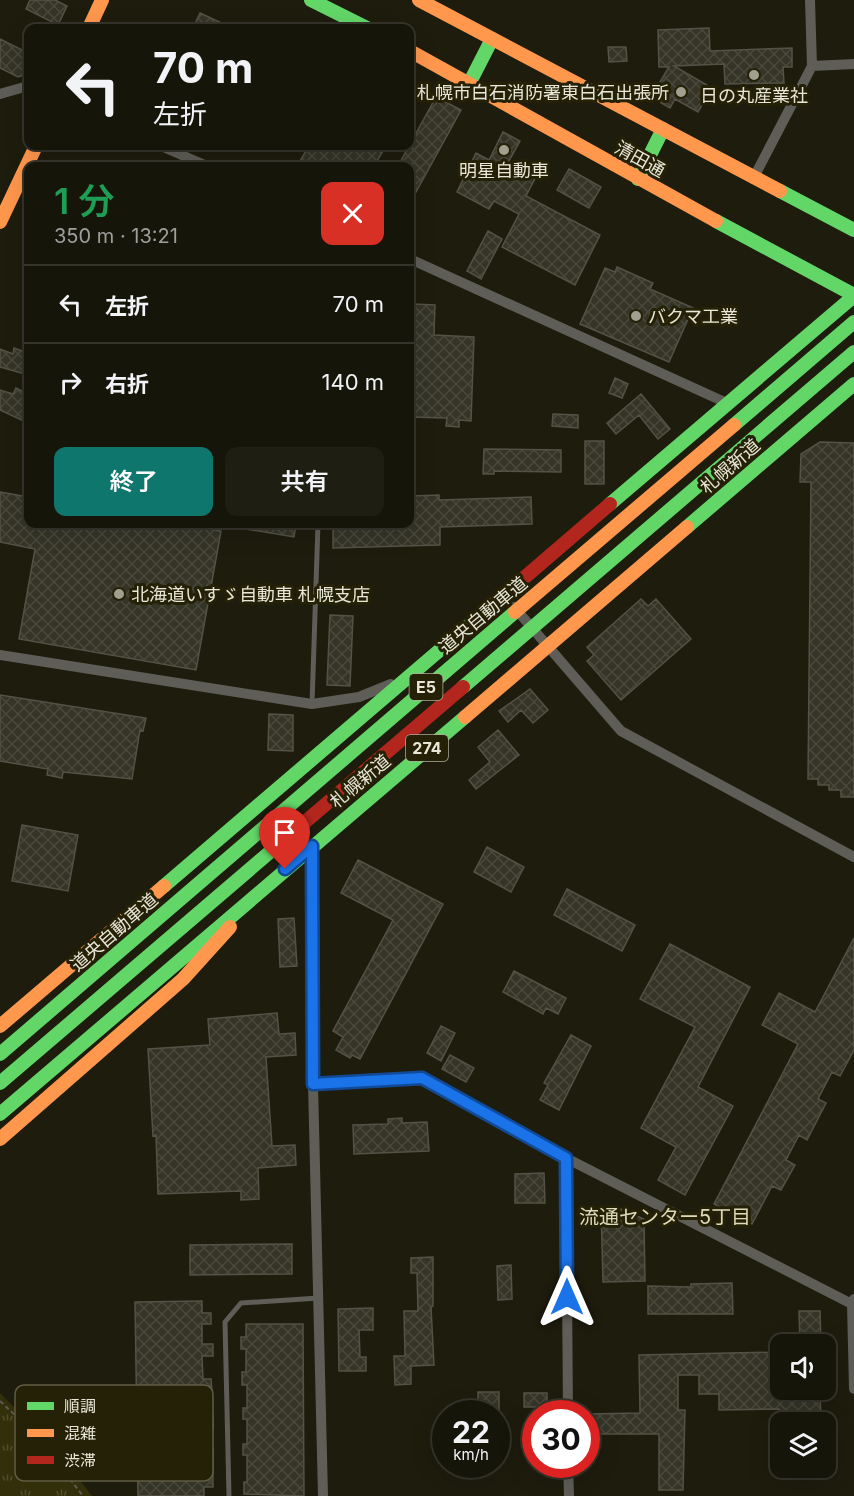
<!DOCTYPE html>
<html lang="ja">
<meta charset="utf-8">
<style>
body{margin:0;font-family:Inter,"Noto Sans JP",sans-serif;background:#1f1e13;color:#f1f3f6;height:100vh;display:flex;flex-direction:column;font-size:22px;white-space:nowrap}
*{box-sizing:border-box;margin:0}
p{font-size:20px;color:#9e9f9c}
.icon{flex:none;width:33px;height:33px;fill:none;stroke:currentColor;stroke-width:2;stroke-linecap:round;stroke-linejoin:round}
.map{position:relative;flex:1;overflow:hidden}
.details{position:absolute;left:24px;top:162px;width:390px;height:366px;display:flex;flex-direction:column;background:#16150a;border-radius:12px;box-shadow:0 6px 24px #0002,0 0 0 2px #35342b}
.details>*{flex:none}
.top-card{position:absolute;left:24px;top:24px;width:390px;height:126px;border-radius:12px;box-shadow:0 6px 24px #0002,0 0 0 2px #35342b;background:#16150a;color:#f1f3f6;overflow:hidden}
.buttons{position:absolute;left:770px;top:1334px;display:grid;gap:12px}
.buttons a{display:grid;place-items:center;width:66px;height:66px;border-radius:12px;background:#16150a;box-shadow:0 6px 24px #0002,0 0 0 2px #35342b;font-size:30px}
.speed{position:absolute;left:432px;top:1400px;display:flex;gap:12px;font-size:30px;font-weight:700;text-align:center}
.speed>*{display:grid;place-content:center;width:78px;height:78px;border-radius:50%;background:#16150a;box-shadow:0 6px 24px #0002,0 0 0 2px #35342b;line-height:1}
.speed small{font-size:15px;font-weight:400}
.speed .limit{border:9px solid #d22;background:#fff;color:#111}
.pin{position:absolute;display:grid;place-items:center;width:51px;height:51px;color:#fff;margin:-62px -26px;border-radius:50% 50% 50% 0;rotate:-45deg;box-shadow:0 0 6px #0007}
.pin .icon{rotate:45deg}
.me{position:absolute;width:66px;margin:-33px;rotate:0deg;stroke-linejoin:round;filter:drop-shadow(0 0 4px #0008)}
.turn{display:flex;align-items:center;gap:21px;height:126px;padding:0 30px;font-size:27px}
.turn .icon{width:78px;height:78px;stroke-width:2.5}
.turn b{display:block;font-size:42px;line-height:51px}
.round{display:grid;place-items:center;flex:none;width:63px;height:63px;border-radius:12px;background:#1f1e13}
.headline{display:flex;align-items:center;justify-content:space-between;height:102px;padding:0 30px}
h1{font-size:36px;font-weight:600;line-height:45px;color:#1e9e55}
.button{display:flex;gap:12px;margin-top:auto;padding:12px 30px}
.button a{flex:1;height:69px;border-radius:12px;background:#0f766e;color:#fff;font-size:24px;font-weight:600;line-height:69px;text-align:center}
.button a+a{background:#1f1e13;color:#f1f3f6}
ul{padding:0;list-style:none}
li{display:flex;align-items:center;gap:18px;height:78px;padding:0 30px;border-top:2px solid #35342b}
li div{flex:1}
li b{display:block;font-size:22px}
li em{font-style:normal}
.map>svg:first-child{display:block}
</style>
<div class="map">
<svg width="854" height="1496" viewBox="0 0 854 1496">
<defs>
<pattern id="park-tufts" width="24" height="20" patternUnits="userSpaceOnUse" patternTransform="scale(1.5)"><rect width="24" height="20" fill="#332f0a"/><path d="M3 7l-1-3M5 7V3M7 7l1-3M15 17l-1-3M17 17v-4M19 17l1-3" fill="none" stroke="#514d2d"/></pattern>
<pattern id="building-cross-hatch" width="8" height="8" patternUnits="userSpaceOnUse" patternTransform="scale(1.5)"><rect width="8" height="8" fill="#353427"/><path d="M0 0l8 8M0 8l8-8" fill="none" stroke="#48483b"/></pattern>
</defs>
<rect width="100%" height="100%" fill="#1e1c0d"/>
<path fill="url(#park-tufts)" d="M0,1393L56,1450L92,1496H0Z"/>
<path fill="url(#building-cross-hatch)" stroke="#545246" stroke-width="1.5" d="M30,0H55L67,6L58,25L26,9Z
M200,13L232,28H193Z
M709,28L710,51L792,48V67H783L784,83L725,84L724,64L674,66L712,88L698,112L675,99L670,108L651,97L669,67H659L658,30Z
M0,39L28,53V74L18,77L0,68Z
M608,47H626L627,61L609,62Z
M436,97L461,110L410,203V166H398Z
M503,132L520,141L505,168L524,178L532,164L540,169L526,196L600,235L575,285L502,247L519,214L494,201L489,209L457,192L476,153L489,160Z
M309,146H386L374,166H297Z
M569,169L601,187L589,208L557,190Z
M488,231L502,239L481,279L467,271Z
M617,267L653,283L650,289L693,308L669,362L580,324L605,268L615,272Z
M413,304L435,305L434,335L474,337L471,421L459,420V427L446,426L447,418L410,417V353H412Z
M14,348L28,353L25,374L0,367V349L13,354Z
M615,378L628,384L622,398L609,393Z
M16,388L28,394V423L0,410V390L13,394Z
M641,394L670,429L658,439L639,415L616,434L607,423Z
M553,414L578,415V428L552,426Z
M585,441H604V484H585Z
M820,442L854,443V797H841V790H829V785H818V779H808L811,482H800L801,454Z
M484,449L561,450V472L494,471V474H483Z
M0,492L28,497V524H177L221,531L196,670L19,639L35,549L0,542Z
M439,495V500L531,497L532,524L440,527V545L333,548V524H410V496Z
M246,524H296L294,537L246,529Z
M641,599L648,606L656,599L691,639L621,700L587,661L594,655L587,647Z
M330,615L353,616L350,686L327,685Z
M530,689L548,710L533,723L521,710L508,722L499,711Z
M0,695L146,718L143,731L140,730L132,779L63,772L62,778L47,775L48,769L0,761Z
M269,714L293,715V751L268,750Z
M498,730L519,755L476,789L469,780L490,762L478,747Z
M22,825L78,835L68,891L12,881Z
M487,847L524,867L511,892L474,872Z
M358,860L443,904L360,1059L352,1055L350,1058L336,1050L343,1037L333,1031L393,920L341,893Z
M567,889L635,925L622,951L554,915Z
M294,918L297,966L280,967L278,919Z
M854,938V1050L840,1076L832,1072L818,1099L826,1103L807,1140L799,1135L786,1160L795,1165L781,1190L772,1186L752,1224L714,1204L798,1044L762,1025L779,993L815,1012Z
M670,944L750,987L698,1087L733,1106L685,1195L658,1180L676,1147L641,1128L695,1027L640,999Z
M514,971L566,998L558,1014L546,1008L543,1014L503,992Z
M277,1013L279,1034L295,1033L296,1055L266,1057L272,1146L295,1145L296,1165L258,1168L259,1199L241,1200V1191L158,1194L156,1135L153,1136L148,1049L210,1045L208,1019Z
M441,1026L455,1033L441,1061L427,1053Z
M571,1035L591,1046L559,1110L540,1100L548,1085L544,1083Z
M450,1055L474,1068L466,1082L442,1069Z
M402,1118V1123L427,1122L429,1151L354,1154L353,1125L388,1124V1119Z
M544,1173L545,1203H515V1174Z
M616,1207L644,1219L645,1281L603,1282L601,1208Z
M292,1244V1274L190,1275V1245Z
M433,1257V1306L431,1307L434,1365L411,1366V1384L395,1385L394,1356H405L404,1311H418L417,1273H411V1258Z
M511,1265L512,1299L498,1300L497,1266Z
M732,1283L733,1314H648V1286L691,1287V1284Z
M202,1301V1313H211V1324H202V1344H213V1356H202L203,1379H211L212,1391L203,1392L204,1415H213V1429H203L204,1451L213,1450V1487H204V1496H138L135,1302Z
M373,1308V1330H359L360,1357H366V1371H339L338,1309Z
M799,1311H820L821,1344H800Z
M246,1324H303L304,1496L244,1494V1482H247V1455H243V1444H247V1419H243V1408H247V1385H242V1372H246V1349H241V1337H246Z
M780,1352V1389H820L821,1422H780L779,1409L719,1410V1394H699V1375H678V1410H685L683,1490H659V1434H588V1414L640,1413L639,1355Z
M478,1392H499V1411H478Z
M524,1393H547V1407H524Z"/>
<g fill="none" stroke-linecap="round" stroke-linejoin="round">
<path stroke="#5a5952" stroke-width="2" stroke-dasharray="4.5 3" stroke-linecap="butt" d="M0,1401L36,1435L83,1496"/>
<path stroke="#5e5d57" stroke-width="5" d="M312,704L318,524
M229,1496L225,1322L241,1303L319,1298"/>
<path stroke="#5e5d57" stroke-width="10" d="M812,66L854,64
M0,94L28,86
M161,146L207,166
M753,179L812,66L810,0
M410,259L729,404
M514,607L621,731L854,857
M0,655L312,704L359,697L391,684
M312,846L313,1084L323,1496
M313,1084L421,1078L566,1158L854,1305
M566,1158L568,1413
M854,1299L852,1304L854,1389
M568,1464L569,1496"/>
<path stroke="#63d668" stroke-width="14" d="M311,0L367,28
M470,82L492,39
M638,179L663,129
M780,191L854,230
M716,221L854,295
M610,504L854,296
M687,527L854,384
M164,886L496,602
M0,1114L465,717"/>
<path stroke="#ff974d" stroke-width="14" d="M419,0L780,191
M89,28L102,0
M410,51L716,221
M0,222L36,146
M465,717L687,527
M0,1026L164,886
M0,1139L183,979L230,927"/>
<path stroke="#b3261e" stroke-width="14" d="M496,602L610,504"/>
<path stroke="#63d668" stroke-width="14" d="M734,425L854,322
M463,687L854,352
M0,1054L515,612
M0,1083L298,828"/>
<path stroke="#ff974d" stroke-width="14" d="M515,612L734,425"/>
<path stroke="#b3261e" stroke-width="14" d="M298,828L463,687"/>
</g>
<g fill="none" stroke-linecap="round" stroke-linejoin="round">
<defs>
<path id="route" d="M285,869L312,846L313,1084L422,1078L566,1158L567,1297"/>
</defs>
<use href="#route" stroke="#114b97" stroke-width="15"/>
<use href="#route" stroke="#1a73e8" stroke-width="10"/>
</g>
<g fill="#a1a090" stroke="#252106" stroke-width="2">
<circle cx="754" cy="75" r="6"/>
<circle cx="681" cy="92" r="6"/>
<circle cx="504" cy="150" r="6"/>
<circle cx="636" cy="316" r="6"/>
<circle cx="119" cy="594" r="6"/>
</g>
<g text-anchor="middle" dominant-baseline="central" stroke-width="6" stroke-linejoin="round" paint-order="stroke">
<g fill="#252106" stroke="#aeac98" stroke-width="1.5">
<rect x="409.5" y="674" width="33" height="26" rx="4.5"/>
<rect x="406" y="735" width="42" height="26" rx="4.5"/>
</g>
<g font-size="16" font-weight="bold" fill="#e8e7d7">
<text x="426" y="687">E5</text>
<text x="427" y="748">274</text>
</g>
<g font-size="18" fill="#e8e7d7" stroke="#252106">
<text x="669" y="92" text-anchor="end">札幌市白石消防署東白石出張所</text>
<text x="754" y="95">日の丸産業社</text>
<text x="504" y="170">明星自動車</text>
<text x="648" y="316" text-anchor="start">バクマ工業</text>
<text x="131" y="594" text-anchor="start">北海道いすゞ自動車 札幌支店</text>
</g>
<g font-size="18" fill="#e8e7d7" stroke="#252106">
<text transform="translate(640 159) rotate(29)">清田通</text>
<text transform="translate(730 466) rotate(-41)">札幌新道</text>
<text transform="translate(483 615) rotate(-40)">道央自動車道</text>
<text transform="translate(360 781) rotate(-40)">札幌新道</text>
<text transform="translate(114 932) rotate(-41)">道央自動車道</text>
</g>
<g font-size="20" fill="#ddd9ba" stroke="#252106">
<text x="665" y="1217">流通センター5丁目</text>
</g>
</g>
<rect x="15" y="1385" width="198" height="96" rx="9" fill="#252106" stroke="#605c45" stroke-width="1.5"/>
<rect x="27" y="1402" width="27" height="8" fill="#63d668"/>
<rect x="27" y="1429" width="27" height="8" fill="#ff974d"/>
<rect x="27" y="1456" width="27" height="8" fill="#b3261e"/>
<g font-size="16" fill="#e8e7d7">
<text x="64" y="1412">順調</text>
<text x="64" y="1439">混雑</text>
<text x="64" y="1466">渋滞</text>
</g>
</svg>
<div class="buttons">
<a><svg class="icon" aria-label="sound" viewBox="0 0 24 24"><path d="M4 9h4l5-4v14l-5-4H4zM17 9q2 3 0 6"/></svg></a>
<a><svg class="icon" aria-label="layers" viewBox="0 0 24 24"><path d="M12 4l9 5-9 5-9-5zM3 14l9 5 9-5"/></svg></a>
</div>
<div class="speed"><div>22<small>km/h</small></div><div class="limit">30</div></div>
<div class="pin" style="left:285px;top:869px;background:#d93025"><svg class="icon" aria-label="arrive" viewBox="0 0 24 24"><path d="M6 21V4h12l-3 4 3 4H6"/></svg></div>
<svg class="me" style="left:567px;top:1297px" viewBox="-20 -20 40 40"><path d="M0-17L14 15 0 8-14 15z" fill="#1a73e8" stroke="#fff" stroke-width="4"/></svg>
<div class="top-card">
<div class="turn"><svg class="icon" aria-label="left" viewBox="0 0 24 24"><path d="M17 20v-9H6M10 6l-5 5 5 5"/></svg><div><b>70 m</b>左折</div></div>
</div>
<section class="details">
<div class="headline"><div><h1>1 分</h1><p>350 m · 13:21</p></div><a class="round" style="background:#d93025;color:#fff"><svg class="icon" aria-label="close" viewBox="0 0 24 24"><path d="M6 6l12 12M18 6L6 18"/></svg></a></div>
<ul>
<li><svg class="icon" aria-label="left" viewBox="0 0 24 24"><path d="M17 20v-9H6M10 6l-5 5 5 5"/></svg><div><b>左折</b></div><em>70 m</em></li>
<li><svg class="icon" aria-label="right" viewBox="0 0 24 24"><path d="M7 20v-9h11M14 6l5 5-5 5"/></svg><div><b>右折</b></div><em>140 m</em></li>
</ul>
<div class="button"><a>終了</a><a>共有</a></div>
</section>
</div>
